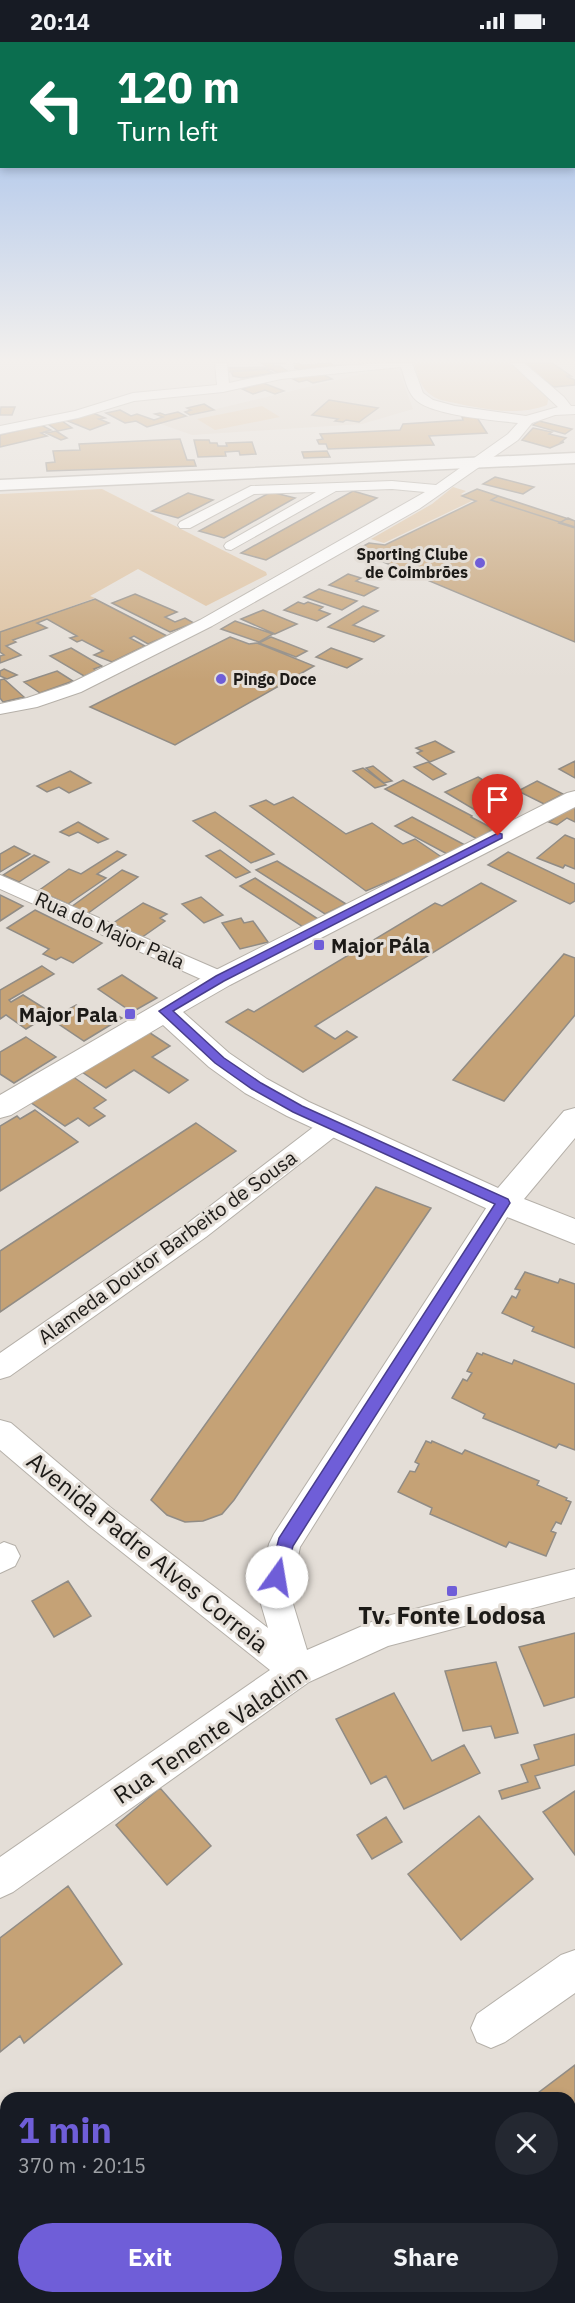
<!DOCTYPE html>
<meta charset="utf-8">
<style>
body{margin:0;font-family:"IBM Plex Sans",sans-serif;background:#242831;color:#f1f3f6;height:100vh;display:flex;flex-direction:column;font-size:22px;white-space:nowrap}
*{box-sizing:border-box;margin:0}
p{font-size:20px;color:#9ea1a6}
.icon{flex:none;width:33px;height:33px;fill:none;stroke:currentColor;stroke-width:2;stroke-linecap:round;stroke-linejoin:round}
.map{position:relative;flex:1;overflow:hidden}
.details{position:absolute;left:0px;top:2050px;width:576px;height:212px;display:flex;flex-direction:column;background:#171b24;border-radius:18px 18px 0 0;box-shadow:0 3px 9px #0003}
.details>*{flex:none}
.guide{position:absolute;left:0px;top:0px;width:576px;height:126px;box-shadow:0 3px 9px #0003;background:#0b6e4f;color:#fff;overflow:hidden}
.pin{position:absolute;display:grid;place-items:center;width:51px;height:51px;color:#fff;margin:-62px -26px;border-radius:50% 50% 50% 0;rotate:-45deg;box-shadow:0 0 6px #0007}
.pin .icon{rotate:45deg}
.me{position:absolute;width:66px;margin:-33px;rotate:13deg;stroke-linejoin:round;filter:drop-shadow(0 0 4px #0008)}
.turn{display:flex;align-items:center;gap:21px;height:126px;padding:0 18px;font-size:27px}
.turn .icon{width:78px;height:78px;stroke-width:2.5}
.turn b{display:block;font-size:42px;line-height:51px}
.round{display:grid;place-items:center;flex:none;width:63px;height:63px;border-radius:32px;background:#242831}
.head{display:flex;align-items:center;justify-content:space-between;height:102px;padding:0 18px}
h1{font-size:36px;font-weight:700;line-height:45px;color:#6f5ed8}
.cta{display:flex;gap:12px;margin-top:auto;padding:12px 18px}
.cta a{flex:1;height:69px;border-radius:36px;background:#6f5ed8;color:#fff;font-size:24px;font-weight:700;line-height:69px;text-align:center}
.cta a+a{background:#242831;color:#f1f3f6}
.status{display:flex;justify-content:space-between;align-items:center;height:42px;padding:0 30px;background:#171b24;direction:ltr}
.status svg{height:16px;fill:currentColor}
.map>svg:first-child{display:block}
</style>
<div class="status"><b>20:14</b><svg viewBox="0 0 49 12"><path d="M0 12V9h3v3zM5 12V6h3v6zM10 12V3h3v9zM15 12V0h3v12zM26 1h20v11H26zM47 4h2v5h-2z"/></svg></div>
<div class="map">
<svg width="575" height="2261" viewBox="0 0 575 2261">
<rect width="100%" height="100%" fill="#e4ded7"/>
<path fill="#ddd2c5" d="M387,326L399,329L413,367L362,382L192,393L158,381Z"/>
<path fill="#ddc19f" d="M414,321H511L549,354L547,363C514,376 474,365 441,358C422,351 419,339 414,321Z
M262,364L280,375L215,388L197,377Z
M453,445L466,449L461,452L476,457L384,501L371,497L432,462Z
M102,447L266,530L267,533L206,564L138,527L90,554L95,556L0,590V452Z"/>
<path fill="#c5a276" stroke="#918c85" stroke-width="1.5" d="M262,321H286L273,322V324H280L287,329L278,331L271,327L227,330L226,326L267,325Z
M294,321L305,323L331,321L335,325L302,329L295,326Z
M521,321H552L571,334H566L575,338V343L554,345Z
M265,327L273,331L243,336L233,334L231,329Z
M318,330L332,337L313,341L307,338L299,340L293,337L297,336L292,333Z
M263,341L284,349L275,352L265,348L253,352L242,347Z
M329,358L378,366L359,380L346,378L343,380L335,379L338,377L312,373Z
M204,362L214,368L190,373L185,370L191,368L187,366Z
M1,365H15L12,373H0Z
M120,368L131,374L137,372L154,378L163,375L155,372L160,371L165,373L178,370L186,374L147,385L136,379L125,381L106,371Z
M93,371L105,376L99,377L109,381L90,388L68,379Z
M476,374L487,391L429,394L434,403L328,407L326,402H319L317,398L323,397L320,392L400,388L403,382L463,378L462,375Z
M62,379L72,386L58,389L48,382Z
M539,379L572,387L565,392L533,383Z
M41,383L51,388L41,391L47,394L0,405V393Z
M533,386L552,390L549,392L566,396L561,400H564L550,406L522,398Z
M56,389L67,396L61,398L46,391Z
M180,397L187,418H194L196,424L47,429L46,421L55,420L53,409L80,408L79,402Z
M194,398H209L210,401H217L218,404H227L226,401L252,400L256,412L240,413L239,409L225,410L226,414L198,415Z
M327,409L330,415L304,416L302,410Z
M495,435L534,445L523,452L483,442Z
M477,447L575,479V600L358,509V507L369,501L385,503L476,459L462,454Z
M353,449L377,456L266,518L241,511Z
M271,450L295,456L224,496L199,489Z
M188,451L213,458L178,476L152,469Z
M498,454L575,479V485L491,458Z
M568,476L575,479V486L559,481Z
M378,507L418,523L405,529L366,513Z
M348,532L361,536L356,539L378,546L364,554L329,543Z
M319,547L357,559L342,568L304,555Z
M135,552L177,570L165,575L175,580L185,576L194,581L170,590L112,561Z
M95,557L167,594L148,602L134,594L130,596L145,604L112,620L94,613L103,609L82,598L77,600L70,596L77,594L47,577L37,581L47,586L13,598L16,600L6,604L21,613L0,621V614L4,613L0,610V590Z
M298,560L304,562L308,560L323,565L319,568L330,572L317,579L284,568Z
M363,564L378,569L353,583L384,594L374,600L328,585Z
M263,568L297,582L275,592L241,577Z
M235,579L273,592L259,600L221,587Z
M230,595L249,602L257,601L314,624L175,703L90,665Z
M271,595L307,609L296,615L259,601Z
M71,606L102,624L94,627L97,629L84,634L50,614Z
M331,606L362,617L347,626L316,615Z
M4,627L17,633L7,637L0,634V629Z
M57,629L73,639L40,651L24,640Z
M4,637L24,655L3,660L0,656V638Z
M435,699L454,710L430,720L417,711L422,709L416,706Z
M575,719V736L559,727Z
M428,720L446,732L433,738L414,725Z
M373,724L392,739L384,741L366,726Z
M363,726L386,743L375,746L353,729Z
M70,729L91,741L69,751L59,745L47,750L37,744Z
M478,735L514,757L480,771L445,750Z
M403,738L472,774L471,775L494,787L477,797L385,747Z
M537,739L563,752L544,762L518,749Z
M293,755L346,792L372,781L403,802L415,797L443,816L366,849L250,764L266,758L274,763Z
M575,762V780L567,776L557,783L549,780Z
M215,770L274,812L251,821L193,779Z
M412,775L465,803L447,812L395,784Z
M78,780L108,797L98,801L78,790L69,794L60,790Z
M565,793L575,797V827L565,823L563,826L537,816Z
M14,804L30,812L0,830V812Z
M220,808L250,830L236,836L206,814Z
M117,809L126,813L97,832L106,836L68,862L38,849L69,827L81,832Z
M508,810L575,842V859L570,862L488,823Z
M34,813L49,820L19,840L3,833Z
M277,819L346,862L325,872L256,828Z
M122,828L138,835L87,872L71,865Z
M255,836L318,877L303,885L240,844Z
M481,841L516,859L315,984L335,997L347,989L357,995L303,1030L226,980L248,967L254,970L435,861L442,864Z
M0,853L23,864L0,879Z
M201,855L223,873L204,881L182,862Z
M143,861L167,872L160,876L165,879L141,896L112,882Z
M35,868L102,901L73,921L61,915L56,918L43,912L49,907L7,886Z
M241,876L244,881L253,879L268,900L240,907L222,881Z
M564,912L575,916V973L504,1059L453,1038Z
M42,924L54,932L9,958L11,960L23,953L52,971L26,987L6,973L0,977V948Z
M122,933L157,956L132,970L98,947Z
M76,963L94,974L106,967L122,976L84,999L51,977Z
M147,989L170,1004L152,1015L188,1038L169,1051L134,1028L106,1046L82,1030Z
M26,995L56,1015L14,1041L0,1032V1010Z
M72,1034L106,1058L94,1066L105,1074L89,1084L78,1076L65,1084L30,1060Z
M35,1068L78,1100L0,1149V1084L17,1074L20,1077Z
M196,1081L236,1109L0,1270V1209Z
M376,1145L431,1166L234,1458L222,1472L203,1479L185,1480L167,1473L151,1458Z
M525,1230L558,1241L560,1237L575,1242V1306L532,1289L534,1285L502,1271L512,1254L516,1256L520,1248L515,1247Z
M477,1311L482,1313L483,1311L512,1322L514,1318L575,1342V1408L559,1402L556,1406L483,1376L485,1372L452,1356L463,1337L467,1339L472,1331L467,1329Z
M426,1399L431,1401L432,1399L462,1412L465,1408L539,1439L537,1443L567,1456L566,1458L571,1460L561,1482L556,1480L551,1489L556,1491L546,1514L509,1500L506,1505L430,1472L432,1466L398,1450L410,1429L415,1430L419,1422L415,1420Z
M68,1539L91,1574L54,1595L32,1559Z
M575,1591V1655L544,1664L519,1605Z
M496,1620L518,1691L495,1696L491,1684L463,1689L445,1629Z
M394,1651L432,1719L464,1703L480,1731L404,1767L386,1734L371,1742L336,1677Z
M575,1692V1723L535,1734L540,1746L502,1757L499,1749L528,1740L521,1723L539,1717L534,1703Z
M160,1746L211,1804L167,1843L116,1783Z
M575,1749V1813L543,1770Z
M479,1774L533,1837L461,1898L408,1832Z
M386,1775L402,1800L372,1817L357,1793Z
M68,1844L122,1922L24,2001L20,1994L0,2010V1896Z
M575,2023V2106L570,2099V2056H541L538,2051Z"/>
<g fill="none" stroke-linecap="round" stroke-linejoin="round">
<defs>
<path id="minor" d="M215,321H227L229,341C289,327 350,321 412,321L423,351L433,358L455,364L526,374L558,365L511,321H524L564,355L571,364H575V372L555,373L532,381L518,398L419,467L212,584L81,650L37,665L0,672V662L27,656L69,642L200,578L425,450L392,447L336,449L231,508L226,507L224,504L226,501L316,450L254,452L190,486H180L178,483L180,480L251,444L392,439L436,443L508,392L518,381C493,378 436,374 417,359C407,351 405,336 401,325L281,337L223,350L134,359L78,376L0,392V384L75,369L133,351L217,343Z
M0,833L228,932L231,937L228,942L220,944L212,942L0,847Z
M333,1075L342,1077L345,1083L342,1089L206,1195L10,1334L0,1337V1311L188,1181L324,1077Z
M503,1152L512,1154L516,1161L300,1505L290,1552L307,1608L383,1575L575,1527V1555L388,1604L309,1640L13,1850L0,1856V1815L270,1628L88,1483L0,1408V1378L11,1381L110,1465L268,1586L258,1552L269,1502L274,1492L494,1154Z
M4,1500L15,1504L20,1514L15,1524L0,1531V1502Z
M575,1908V1951L505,2000L491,2006L477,2000L471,1986L477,1972L561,1913Z"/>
<path id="tertiary" d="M575,749V765L230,943L183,970L229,1011L267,1037L309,1060L498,1146L564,1069L575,1066V1096L524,1157L575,1177V1202L492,1169L287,1074L245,1051L209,1025L163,983L11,1073L0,1076V1053L210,931L567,751Z"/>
<path id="secondary" d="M575,411V421L0,448V438Z"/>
</defs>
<use href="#minor" stroke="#b5b0a9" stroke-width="2"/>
<use href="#tertiary" stroke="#b5b0a9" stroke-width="2"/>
<use href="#secondary" stroke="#b5b0a9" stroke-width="3"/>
<use href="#minor" fill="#fff" fill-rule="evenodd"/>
<use href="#tertiary" fill="#fff" fill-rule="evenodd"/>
<use href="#secondary" fill="#fff" fill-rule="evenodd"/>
</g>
<linearGradient id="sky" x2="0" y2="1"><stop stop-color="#97b8eb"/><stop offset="0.5" stop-color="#f3f0ed"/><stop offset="1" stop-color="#f3f0ed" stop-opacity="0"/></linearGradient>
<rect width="575" height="638" fill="url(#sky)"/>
<path fill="#6f5ed8" stroke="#483d8c" stroke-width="1.5" d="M498,791L502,792V796L224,939L173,969L224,1016L261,1041L302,1064L508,1157L510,1161L293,1504L283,1540L277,1543L271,1540L269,1535L279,1496L495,1162L293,1070L252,1047L215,1021L159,969L216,934Z"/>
<g fill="#6f5ed8" stroke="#e4ded7" stroke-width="2">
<circle cx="480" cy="521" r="6"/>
<circle cx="221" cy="637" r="6"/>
<rect x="313" y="897" width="12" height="12" rx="3"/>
<rect x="124" y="966" width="12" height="12" rx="3"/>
<rect x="446" y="1543" width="12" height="12" rx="3"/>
</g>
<g text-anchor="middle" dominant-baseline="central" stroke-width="6" stroke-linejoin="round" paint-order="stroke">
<g font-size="16" font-weight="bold" fill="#1c1a17" stroke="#e4ded7" text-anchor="end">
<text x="468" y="512">Sporting Clube<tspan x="468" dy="18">de Coimbrões</tspan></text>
<text x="233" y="637" text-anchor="start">Pingo Doce</text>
</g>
<g font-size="20" fill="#1c1a17" stroke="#e4ded7">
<text transform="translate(110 888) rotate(24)">Rua do Major Pala</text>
<text transform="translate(167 1205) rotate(-36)">Alameda Doutor Barbeito de Sousa</text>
</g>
<g font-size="20" font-weight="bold" fill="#1c1a17" stroke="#e4ded7" text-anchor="start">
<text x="331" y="903">Major Pála</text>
<text x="118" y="972" text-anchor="end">Major Pala</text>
</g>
<g font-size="24" fill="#1c1a17" stroke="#e4ded7">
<text transform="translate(148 1510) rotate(39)">Avenida Padre Alves Correia</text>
<text transform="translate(210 1692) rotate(-34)">Rua Tenente Valadim</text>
</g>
<g font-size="24" font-weight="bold" fill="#1c1a17" stroke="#e4ded7">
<text x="452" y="1573">Tv. Fonte Lodosa</text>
</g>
</g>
</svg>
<div class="pin" style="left:498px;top:794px;background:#d93025"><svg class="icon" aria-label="arrive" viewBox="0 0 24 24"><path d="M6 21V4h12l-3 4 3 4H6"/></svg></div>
<svg class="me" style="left:277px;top:1535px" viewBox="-20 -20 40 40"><circle r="19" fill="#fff"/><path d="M0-13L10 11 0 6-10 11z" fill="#6f5ed8"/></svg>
<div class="guide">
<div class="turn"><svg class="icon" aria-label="left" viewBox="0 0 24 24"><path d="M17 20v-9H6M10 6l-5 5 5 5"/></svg><div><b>120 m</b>Turn left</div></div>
</div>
<section class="details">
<div class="head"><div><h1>1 min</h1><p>370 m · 20:15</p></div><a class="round"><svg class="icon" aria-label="close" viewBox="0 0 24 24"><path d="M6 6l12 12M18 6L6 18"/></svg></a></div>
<div class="cta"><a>Exit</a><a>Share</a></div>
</section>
</div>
